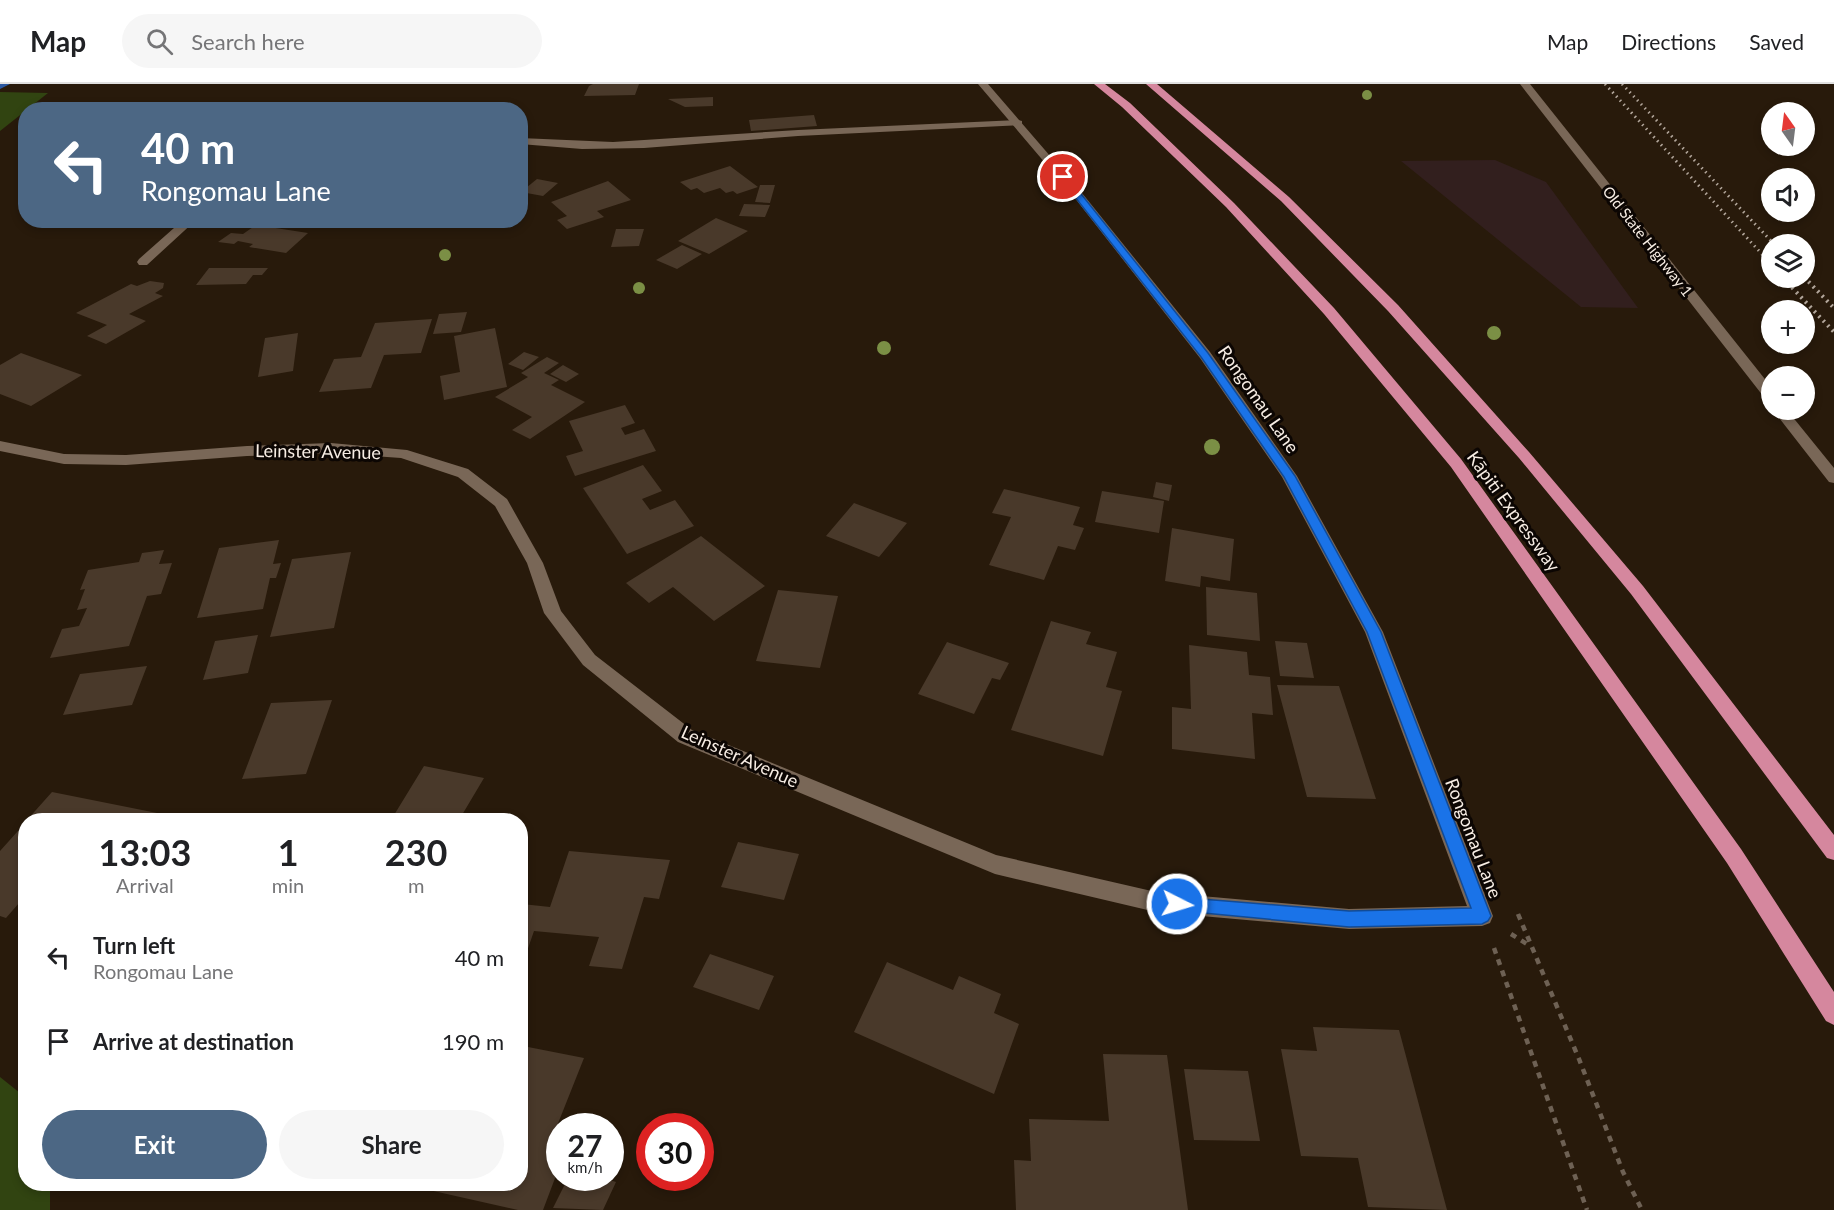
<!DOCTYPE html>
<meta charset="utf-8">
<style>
body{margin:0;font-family:Lato,sans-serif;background:#f6f6f6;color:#202124;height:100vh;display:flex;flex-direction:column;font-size:22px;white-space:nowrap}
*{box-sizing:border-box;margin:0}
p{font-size:20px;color:#757577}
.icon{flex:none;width:33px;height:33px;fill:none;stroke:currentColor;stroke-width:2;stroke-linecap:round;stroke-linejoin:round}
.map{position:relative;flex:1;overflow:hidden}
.sheet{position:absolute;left:18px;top:729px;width:510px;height:378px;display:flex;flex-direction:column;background:#fff;border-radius:24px;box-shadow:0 3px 9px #0003}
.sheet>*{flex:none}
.banner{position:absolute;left:18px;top:18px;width:510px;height:126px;border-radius:24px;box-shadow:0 3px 9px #0003;background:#4c6784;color:#fff;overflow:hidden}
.needle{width:39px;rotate:346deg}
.controls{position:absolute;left:1761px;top:18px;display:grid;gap:12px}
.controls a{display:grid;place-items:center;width:54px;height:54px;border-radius:50%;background:#fff;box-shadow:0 3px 9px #0003;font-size:30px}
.speed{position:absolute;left:546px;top:1029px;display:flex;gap:12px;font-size:30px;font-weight:700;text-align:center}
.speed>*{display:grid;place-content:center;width:78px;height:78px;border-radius:50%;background:#fff;box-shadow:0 3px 9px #0003;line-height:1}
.speed small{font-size:15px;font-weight:400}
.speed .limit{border:9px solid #d22;background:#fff;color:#111}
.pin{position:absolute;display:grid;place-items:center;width:51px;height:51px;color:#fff;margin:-26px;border:3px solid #fff;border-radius:50%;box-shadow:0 2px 6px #0007}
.me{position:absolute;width:66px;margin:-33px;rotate:95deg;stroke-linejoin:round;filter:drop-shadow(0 0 4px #0008)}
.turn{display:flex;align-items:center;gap:21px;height:126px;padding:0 24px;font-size:27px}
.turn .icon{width:78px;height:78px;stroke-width:2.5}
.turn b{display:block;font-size:42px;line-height:51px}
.eta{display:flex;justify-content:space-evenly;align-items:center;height:102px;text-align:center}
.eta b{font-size:36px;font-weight:700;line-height:42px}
.action{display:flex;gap:12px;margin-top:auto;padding:12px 24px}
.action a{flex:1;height:69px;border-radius:36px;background:#4c6784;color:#fff;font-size:24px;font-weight:700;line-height:69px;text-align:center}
.action a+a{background:#f6f6f6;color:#202124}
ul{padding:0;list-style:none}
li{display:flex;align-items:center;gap:18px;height:84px;padding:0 24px}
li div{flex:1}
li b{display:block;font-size:22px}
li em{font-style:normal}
header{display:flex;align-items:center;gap:36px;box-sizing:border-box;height:84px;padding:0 30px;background:#fff;border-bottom:2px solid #e0e0e0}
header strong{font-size:28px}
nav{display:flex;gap:33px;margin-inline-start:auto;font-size:21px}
.search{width:420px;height:54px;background:#f6f6f6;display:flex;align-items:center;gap:15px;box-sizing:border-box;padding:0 21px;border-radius:33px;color:#757577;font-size:22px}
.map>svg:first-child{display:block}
</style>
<header>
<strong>Map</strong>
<div class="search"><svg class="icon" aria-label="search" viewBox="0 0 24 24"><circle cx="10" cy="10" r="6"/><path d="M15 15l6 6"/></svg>Search here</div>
<nav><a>Map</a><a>Directions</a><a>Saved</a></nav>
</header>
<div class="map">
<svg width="1834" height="1126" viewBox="0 0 1834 1126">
<rect width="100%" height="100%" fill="#281a0b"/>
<path fill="#321f1e" d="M1495,76L1546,98L1638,224L1581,223L1401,77Z"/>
<path fill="#314411" d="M0,8L48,9L0,47Z
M0,993L25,1013L26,1100H50V1126H0Z"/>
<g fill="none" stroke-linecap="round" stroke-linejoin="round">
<path fill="#2a58a2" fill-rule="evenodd" d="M0,0H10L0,5Z"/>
</g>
<path fill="#49392a" d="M593,0H639L635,11L584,12L589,2Z
M713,13V22L685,23L668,15Z
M814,31L817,42L751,47L749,36Z
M730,82L758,103L737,110L733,107L726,109L720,104L704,109L697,104L691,106L680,98Z
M537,95L558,99L543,112L521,108Z
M608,97L631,116L597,127L604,133L567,145L557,136L567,132L551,118Z
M760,101H775L770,119L755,118Z
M744,120L770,121L765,133L739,132Z
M716,134L748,147L709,170L678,157Z
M256,141L308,149L286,169L249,163L253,160L238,157L234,160L218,158L231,149L243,150Z
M616,145H644L639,162L611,163Z
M682,161L702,170L677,185L656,176Z
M209,184H268L262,191H253L246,200L196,201Z
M150,197L164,199L163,204L155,209L163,212L129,230L146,237L106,260L87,252L107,241L76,229L131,200L137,202Z
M467,228L461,248L433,250L439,230Z
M432,235L421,269L384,271L371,304L319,308L334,275L361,273L375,239Z
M495,244L507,303L444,316L440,292L460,288L454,252Z
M298,249L293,287L258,293L265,254Z
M524,268L539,273L523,286L508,280Z
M21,269L82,291L31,322L0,310V281Z
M547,273L559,279L544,289L559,296L551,301L585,318L530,355L512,346L532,333L495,313L528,293L521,289Z
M563,281L579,290L566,298L550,290Z
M625,321L635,339L621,344L625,351L644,345L656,367L575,392L566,372L583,367L569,337Z
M643,381L662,407L642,415L650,426L675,416L694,442L627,470L583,404Z
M1156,398L1172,401L1169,417L1153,413Z
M1004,405L1080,423L1073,441L1084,444L1075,466L1058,462L1044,496L989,481L1011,433L992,429Z
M1102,407L1164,417L1159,449L1095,438Z
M854,419L907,439L879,473L826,452Z
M1172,444L1234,455L1230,497L1201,492L1200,503L1165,497Z
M701,452L765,502L714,537L673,503L649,519L626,499Z
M279,456L273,480L281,479L276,494H270L263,525L197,534L219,464Z
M164,466L159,480L172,479L161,510L147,512L129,562L50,574L62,545L79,542L87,524L77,526L85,505L80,506L88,486L139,478L142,469Z
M351,468L334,544L270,553L292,475Z
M1206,503L1257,509L1260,557L1207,551Z
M778,506L838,512L820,584L756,577Z
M1051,537L1091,548L1086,560L1117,568L1106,603L1122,607L1103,672L1011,646Z
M258,551L248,589L203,596L215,557Z
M1275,557L1307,559L1314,594L1280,592Z
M947,558L1009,579L1000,596L992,594L974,630L918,610Z
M1189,561L1247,568L1249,591L1270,593L1273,631L1252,629L1255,675L1172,665V623L1191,625Z
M147,582L132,621L63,631L80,590Z
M1277,601L1339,602L1376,715L1307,713Z
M332,616L306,690L242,695L271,619Z
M424,682L484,694L459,736H391Z
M52,708L187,735V736H27Z
M26,738V811L6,834L0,832V767Z
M738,758L799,770L784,816L721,803Z
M569,767L670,776L659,815L644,813L622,885L589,882L599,853L534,847L524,876L520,875L522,820L550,823Z
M710,870L774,892L759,926L693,903Z
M887,878L953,906L959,892L1001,910L994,929L1019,940L994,1010L854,948Z
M1313,943L1399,946L1447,1126L1368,1123L1358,1074L1301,1072L1281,965L1317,967Z
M523,962L584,974L553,1052L560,1053V1081L543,1126H518L429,1106L432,1100H520V967Z
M1103,970L1167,971L1188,1126H1016L1014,1076L1031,1077L1029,1035L1109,1037Z
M1184,985L1248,987L1260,1057L1194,1056Z
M568,1094H604L616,1098L603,1126L553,1124Z"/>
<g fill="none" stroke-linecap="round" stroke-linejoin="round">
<path stroke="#6e6154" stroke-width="4.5" stroke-dasharray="6 6" stroke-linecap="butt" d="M1518,830L1579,975L1623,1088L1642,1126
M1511,850L1530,862
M1494,864L1587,1126"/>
<path fill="#796757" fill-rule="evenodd" d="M1018,36L1022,37V41L798,52L644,64L582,65L520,60V54L613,58L798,46Z
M183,136H196L147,181H139L137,178L139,175Z"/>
<path fill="#796757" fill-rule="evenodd" d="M978,0H988L1082,109L1210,268L1297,392L1383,548L1493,832L1490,839L1482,842L1349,845L1156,828L995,790L678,658L583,581L544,529L527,479L495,422L458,393L401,374L331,369L247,372L126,381L64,380L0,367V357L64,370L126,371L247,362L331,359L407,366L468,385L507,415L543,479L561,527L595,571L692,646L996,771L1156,808L1349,825L1467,822L1365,548L1282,393L1200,274L1074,113Z"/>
<path fill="#796757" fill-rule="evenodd" d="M1520,0H1530L1772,304V318L1767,317Z
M1773,326H1787L1834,384V399L1829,398Z"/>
<path fill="#d5879e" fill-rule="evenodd" d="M1094,0H1105L1130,19L1234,119L1334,224L1461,375L1741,765L1834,908V941L1826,937L1727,779L1451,383L1324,230L1226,123L1122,23Z
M1146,0H1157L1289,113L1398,221L1529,368L1643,502L1834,751V776L1827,774L1631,510L1519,374L1388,227L1281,117Z"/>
<path stroke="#b3a79c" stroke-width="3" stroke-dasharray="1.5 4" stroke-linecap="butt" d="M1605,0L1772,181
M1622,0L1774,160"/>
<path stroke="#b3a79c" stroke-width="4" stroke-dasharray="2 4.5" stroke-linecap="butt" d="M1804,193L1834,224
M1783,194L1834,248"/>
</g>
<g fill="#7b8f45">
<circle cx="1367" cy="11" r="5"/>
<circle cx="445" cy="171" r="6"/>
<circle cx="639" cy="204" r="6"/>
<circle cx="1494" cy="249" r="7"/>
<circle cx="884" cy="264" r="7"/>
<circle cx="1212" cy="363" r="8"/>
</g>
<path fill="#1a73e8" stroke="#114b97" stroke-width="1.5" d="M1063,90L1066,91L1208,269L1295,392L1381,548L1491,832L1488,837L1482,840L1349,843L1172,826L1169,820L1172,815L1177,813L1349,827L1471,824L1367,548L1284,393L1201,273L1060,94L1059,93Z"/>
<g text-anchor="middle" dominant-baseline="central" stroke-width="6" stroke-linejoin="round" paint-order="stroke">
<g font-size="15" fill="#f7ede4" stroke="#0c0603">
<text transform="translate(1648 157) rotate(52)">Old State Highway 1</text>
</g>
<g font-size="18" fill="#f7ede4" stroke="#0c0603">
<text transform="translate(1259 315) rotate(55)">Rongomau Lane</text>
<text transform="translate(318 367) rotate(1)">Leinster Avenue</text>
<text transform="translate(1514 427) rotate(54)">Kāpiti Expressway</text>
<text transform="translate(740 672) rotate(24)">Leinster Avenue</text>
<text transform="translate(1474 754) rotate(69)">Rongomau Lane</text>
</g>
</g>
</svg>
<div class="controls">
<a><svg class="needle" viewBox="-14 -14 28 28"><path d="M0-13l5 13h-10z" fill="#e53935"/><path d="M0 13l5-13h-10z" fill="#757577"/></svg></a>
<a><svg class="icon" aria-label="sound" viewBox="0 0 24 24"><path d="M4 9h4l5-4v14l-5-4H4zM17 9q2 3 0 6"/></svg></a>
<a><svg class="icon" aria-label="layers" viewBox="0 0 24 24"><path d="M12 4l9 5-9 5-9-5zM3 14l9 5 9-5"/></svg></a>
<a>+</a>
<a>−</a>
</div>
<div class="speed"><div>27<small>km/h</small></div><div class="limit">30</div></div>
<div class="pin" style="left:1063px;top:93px;background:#d93025"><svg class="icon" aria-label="arrive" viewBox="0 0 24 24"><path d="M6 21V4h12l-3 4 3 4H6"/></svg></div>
<svg class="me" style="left:1177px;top:820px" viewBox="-20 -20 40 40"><circle r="17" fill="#1a73e8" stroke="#fff" stroke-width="3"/><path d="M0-11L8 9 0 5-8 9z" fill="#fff"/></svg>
<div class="banner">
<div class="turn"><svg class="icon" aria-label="left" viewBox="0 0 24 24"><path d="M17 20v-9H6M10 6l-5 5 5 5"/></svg><div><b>40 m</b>Rongomau Lane</div></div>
</div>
<section class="sheet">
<div class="eta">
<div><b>13:03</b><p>Arrival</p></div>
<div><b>1</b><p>min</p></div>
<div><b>230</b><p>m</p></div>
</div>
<ul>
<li><svg class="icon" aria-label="left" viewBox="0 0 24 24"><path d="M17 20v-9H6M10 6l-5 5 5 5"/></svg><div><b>Turn left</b><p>Rongomau Lane</p></div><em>40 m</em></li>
<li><svg class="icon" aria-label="arrive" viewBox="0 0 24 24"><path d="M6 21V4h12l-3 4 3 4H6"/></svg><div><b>Arrive at destination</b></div><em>190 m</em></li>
</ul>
<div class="action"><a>Exit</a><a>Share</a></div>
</section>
</div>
